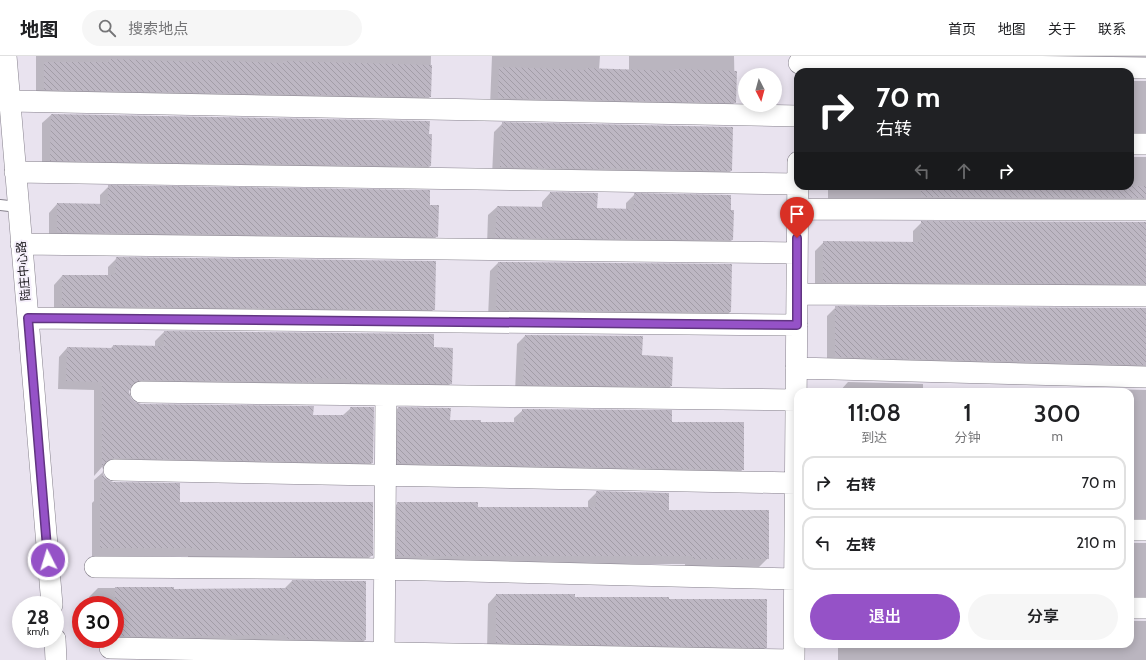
<!DOCTYPE html>
<html lang="zh">
<meta charset="utf-8">
<style>
body{margin:0;font-family:Cabin,"Noto Sans SC",sans-serif;background:#f6f6f6;color:#202124;height:100vh;display:flex;flex-direction:column;font-size:15px;white-space:nowrap}
*{box-sizing:border-box;margin:0}
p{font-size:13px;color:#757577}
.icon{flex:none;width:22px;height:22px;fill:none;stroke:currentColor;stroke-width:2;stroke-linecap:round;stroke-linejoin:round}
.map{position:relative;flex:1;overflow:hidden}
.sheet{position:absolute;left:794px;top:332px;width:340px;height:260px;display:flex;flex-direction:column;background:#fff;border-radius:12px;box-shadow:0 2px 10px #0003}
.sheet>*{flex:none}
.banner{position:absolute;left:794px;top:12px;width:340px;height:122px;border-radius:12px;box-shadow:0 2px 10px #0003;background:#202124;color:#fff;overflow:hidden}
.needle{width:26px;rotate:174deg}
.fabs{position:absolute;left:738px;top:12px;display:grid;gap:8px}
.fabs a{display:grid;place-items:center;width:44px;height:44px;border-radius:50%;background:#fff;box-shadow:0 2px 10px #0003;font-size:20px}
.speed{position:absolute;left:12px;top:540px;display:flex;gap:8px;font-size:20px;font-weight:700;text-align:center}
.speed>*{display:grid;place-content:center;width:52px;height:52px;border-radius:50%;background:#fff;box-shadow:0 2px 10px #0003;line-height:1}
.speed small{font-size:10px;font-weight:400}
.speed .limit{border:6px solid #d22;background:#fff;color:#111}
.pin{position:absolute;display:grid;place-items:center;width:34px;height:34px;color:#fff;margin:-41px -17px;border-radius:50% 50% 50% 0;rotate:-45deg;box-shadow:0 0 4px #0007}
.pin .icon{rotate:45deg}
.me{position:absolute;width:44px;margin:-22px;rotate:355deg;stroke-linejoin:round;filter:drop-shadow(0 0 3px #0008)}
.turn{display:flex;align-items:center;gap:14px;height:84px;padding:0 16px;font-size:18px}
.turn .icon{width:52px;height:52px;stroke-width:2.5}
.turn b{display:block;font-size:28px;line-height:34px}
.lanes{display:flex;align-items:center;height:38px;padding:0 16px;background:#0003;justify-content:center;gap:20px;direction:ltr}
.lanes .off{opacity:.35}
.eta{display:flex;justify-content:space-evenly;align-items:center;height:68px;text-align:center}
.eta b{font-size:24px;font-weight:600;line-height:28px}
.primary-button{display:flex;gap:8px;margin-top:auto;padding:8px 16px}
.primary-button a{flex:1;height:46px;border-radius:24px;background:#9552c7;color:#fff;font-size:16px;font-weight:600;line-height:46px;text-align:center}
.primary-button a+a{background:#f6f6f6;color:#202124}
ul{padding:0;list-style:none}
li{display:flex;align-items:center;gap:12px;height:54px;margin:0 8px 6px;padding:0 8px;border:2px solid #e0e0e0;border-radius:12px}
li div{flex:1}
li b{display:block;font-size:15px}
li em{font-style:normal}
header{display:flex;align-items:center;gap:24px;box-sizing:border-box;height:56px;padding:0 20px;background:#fff;border-bottom:1px solid #e0e0e0}
header strong{font-size:19px}
nav{display:flex;gap:22px;margin-inline-start:auto;font-size:14px}
.search{width:280px;height:36px;background:#f6f6f6;display:flex;align-items:center;gap:10px;box-sizing:border-box;padding:0 14px;border-radius:22px;color:#757577;font-size:15px}
.map>svg:first-child{display:block}
</style>
<header>
<strong>地图</strong>
<div class="search"><svg class="icon" aria-label="search" viewBox="0 0 24 24"><circle cx="10" cy="10" r="6"/><path d="M15 15l6 6"/></svg>搜索地点</div>
<nav><a>首页</a><a>地图</a><a>关于</a><a>联系</a></nav>
</header>
<div class="map">
<svg width="1146" height="604" viewBox="0 0 1146 604">
<defs>
<pattern id="building-back-hatch" width="6" height="6" patternUnits="userSpaceOnUse"><rect width="6" height="6" fill="#bdb7c3"/><path d="M-1 5l2 2M0 0l6 6M5-1l2 2" fill="none" stroke="#a29da7"/></pattern>
</defs>
<rect width="100%" height="100%" fill="#e9e3ef"/>
<path fill="#0003" d="M36,0H431L430,41L421,49L36,42Z
M492,0H600L599,14L629,15V0H734L735,46L726,55L490,50Z
M826,0H1146V13Z
M1130,25H1146V89L1130,84Z
M51,59L430,110L422,119L42,113V67Z
M503,67L731,115L722,123L492,120L494,76Z
M1130,101H1146V155L828,149V130H1130Z
M109,130L429,150L437,180L429,189L49,185V157L57,148L100,149V139Z
M550,137L596,152L626,154V147L635,138L732,184L723,192L487,190L488,159L497,151L542,152V146Z
M922,166L1146,167V240L815,234V195L824,186L913,187V175Z
M117,202L434,253L425,262L54,258V229L62,220H108V211Z
M498,207L730,256L721,265L488,262L490,215Z
M836,251L1146,253V322L827,309V260Z
M164,276L433,279V292L451,327L442,336L131,332L129,333L128,336L130,343L134,347L141,349L312,360H342L351,352L372,407L364,415L105,410L102,411L94,420V334L58,333L59,301L67,292L110,293L113,290L155,291V285Z
M525,280L641,300L672,302L671,330L663,339L515,337L517,288Z
M848,326L923,328V336H839Z
M1108,333L1146,334V475L1130,470V336H1105Z
M398,352L449,365L480,367H514V362L523,354L671,367L743,413L735,422L389,416L390,361Z
M102,417L103,421L107,425L179,446L372,499L363,508L283,509L284,502H188V500H92V447L94,445V424Z
M597,436L668,455L768,502L759,511H685V508H389V456L398,447L477,452H588V445Z
M1130,487H1146V553L1130,548Z
M292,525L365,584L357,592L101,588L89,589V583H115V549H89V541L98,532H173V534L284,533Z
M496,539L668,544L766,591L757,600L487,595L488,548Z
M1130,565H1146V604H838V588H1130Z"/>
<path fill="url(#building-back-hatch)" d="M109,3L199,6V4L283,7V5L432,9L431,41L44,34V6H109Z
M499,11L586,14V12L674,15V13L737,15L736,47L498,42Z
M51,58L430,65L429,78H432L431,110L50,105Z
M502,66L733,71L732,115L599,112V113L500,111Z
M108,129L430,134V149H439L438,181L57,176V147L108,148Z
M921,130H1146V142L921,141Z
M550,136L598,137L597,152L634,153V137L731,139V154H734L733,184L495,182L497,150L550,151Z
M921,165L1146,166V228L823,226V185L921,186Z
M116,201L436,205L435,254L62,250V219H115Z
M498,206L732,208L731,256L496,254Z
M835,250L1146,252V309L1108,308V305H991L835,301Z
M164,275L434,278V291L453,292L452,328L350,327V323L315,322V326L141,324L135,326L131,330L129,336L131,342L135,346L141,348L314,350L313,359H350V351H374L373,407L114,402L108,404L104,408L102,413V326L66,325L67,291L113,292V289L164,290Z
M525,279L643,280L642,299L673,301L672,330L523,329Z
M398,351L451,352L450,364H481V366H522V353L672,354V366H744V414L397,407Z
M102,415L104,420L108,424L113,426L180,427V446H373V500H366V501L292,500V494H196V492H100V437H102Z
M596,435L669,437V454H769V503H693V500H397V446H478V451H596Z
M292,524L366,525V584L287,583V579L174,580V581L115,580V531H174V533L287,532H291Z
M496,538H575V541H669V543H767V592L496,587Z"/>
<g fill="none" stroke-linecap="round" stroke-linejoin="round">
<defs>
<path id="service" d="M0,149L18,151"/>
<path id="minor" d="M6,0L52,549
M799,7L1146,12
M9,45L798,60
M1130,88H1146
M15,116L798,128
M798,153L1146,154
M21,188L797,197
M797,238L1146,240
M28,262L797,269
M796,312L1146,321
M141,336L386,339
M114,414L795,427
M1130,474H1146
M95,511L384,513L795,523
M1130,552H1146
M55,583L56,604
M110,592L794,604
M384,604L386,339L796,344
M794,604L798,106"/>
</defs>
<use href="#service" stroke="#86818c" stroke-width="12"/>
<use href="#minor" stroke="#86818c" stroke-width="22"/>
<use href="#service" stroke="#fff" stroke-width="10"/>
<use href="#minor" stroke="#fff" stroke-width="21"/>
</g>
<g fill="none" stroke-linecap="round" stroke-linejoin="round">
<defs>
<path id="route" d="M48,504L28,262L797,269V182"/>
</defs>
<use href="#route" stroke="#613581" stroke-width="10"/>
<use href="#route" stroke="#9552c7" stroke-width="7"/>
</g>
<g text-anchor="middle" dominant-baseline="central" stroke-width="4" stroke-linejoin="round" paint-order="stroke">
<g font-size="12" fill="#18161a" stroke="#f6f0fc">
<text transform="translate(23 215) rotate(-95)">陆庄中心路</text>
</g>
</g>
</svg>
<div class="fabs">
<a><svg class="needle" viewBox="-14 -14 28 28"><path d="M0-13l5 13h-10z" fill="#e53935"/><path d="M0 13l5-13h-10z" fill="#757577"/></svg></a>
</div>
<div class="speed"><div>28<small>km/h</small></div><div class="limit">30</div></div>
<div class="pin" style="left:797px;top:182px;background:#d93025"><svg class="icon" aria-label="arrive" viewBox="0 0 24 24"><path d="M6 21V4h12l-3 4 3 4H6"/></svg></div>
<svg class="me" style="left:48px;top:504px" viewBox="-20 -20 40 40"><circle r="17" fill="#9552c7" stroke="#fff" stroke-width="3"/><path d="M0-11L8 9 0 5-8 9z" fill="#fff"/></svg>
<div class="banner">
<div class="turn"><svg class="icon" aria-label="right" viewBox="0 0 24 24"><path d="M7 20v-9h11M14 6l5 5-5 5"/></svg><div><b>70 m</b>右转</div></div>
<div class="lanes"><svg class="icon off" aria-label="left" viewBox="0 0 24 24"><path d="M17 20v-9H6M10 6l-5 5 5 5"/></svg><svg class="icon off" aria-label="ahead" viewBox="0 0 24 24"><path d="M12 20V5M6 11l6-6 6 6"/></svg><svg class="icon" aria-label="right" viewBox="0 0 24 24"><path d="M7 20v-9h11M14 6l5 5-5 5"/></svg></div>
</div>
<section class="sheet">
<div class="eta">
<div><b>11:08</b><p>到达</p></div>
<div><b>1</b><p>分钟</p></div>
<div><b>300</b><p>m</p></div>
</div>
<ul>
<li><svg class="icon" aria-label="right" viewBox="0 0 24 24"><path d="M7 20v-9h11M14 6l5 5-5 5"/></svg><div><b>右转</b></div><em>70 m</em></li>
<li><svg class="icon" aria-label="left" viewBox="0 0 24 24"><path d="M17 20v-9H6M10 6l-5 5 5 5"/></svg><div><b>左转</b></div><em>210 m</em></li>
</ul>
<div class="primary-button"><a>退出</a><a>分享</a></div>
</section>
</div>
